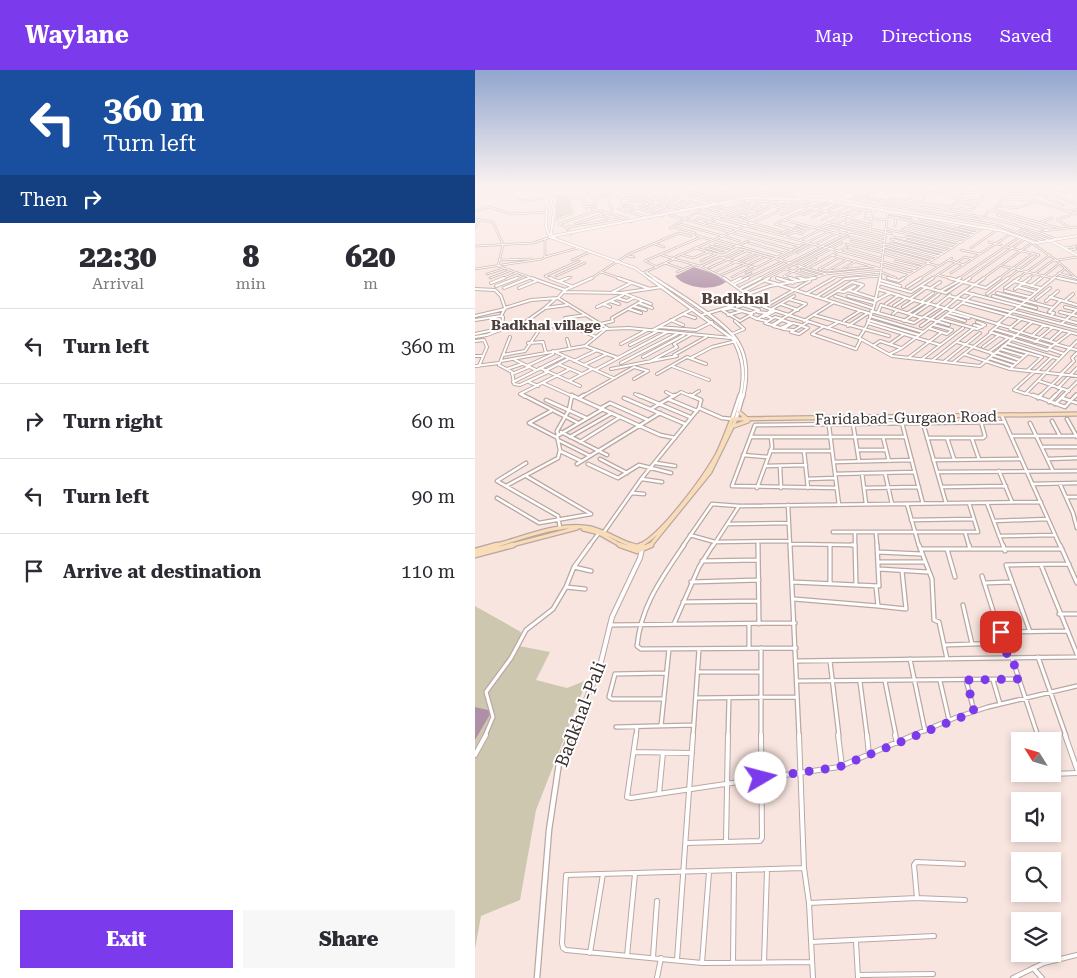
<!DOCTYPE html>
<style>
body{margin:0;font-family:"Roboto Serif",serif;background:#f7f7f7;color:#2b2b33;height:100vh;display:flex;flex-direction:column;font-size:19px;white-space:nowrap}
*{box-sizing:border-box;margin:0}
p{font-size:16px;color:#7c7c81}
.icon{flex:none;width:28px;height:28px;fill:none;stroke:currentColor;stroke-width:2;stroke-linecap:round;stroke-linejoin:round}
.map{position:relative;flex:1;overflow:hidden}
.details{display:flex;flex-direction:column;background:#fff;width:475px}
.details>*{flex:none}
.top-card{background:#1a4fa0;color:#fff;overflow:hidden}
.needle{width:32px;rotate:307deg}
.buttons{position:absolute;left:536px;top:662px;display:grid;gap:10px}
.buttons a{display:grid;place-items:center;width:50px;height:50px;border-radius:0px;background:#fff;box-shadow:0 2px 8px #0003;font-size:25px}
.pin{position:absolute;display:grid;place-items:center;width:42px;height:42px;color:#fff;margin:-21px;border-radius:10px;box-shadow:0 2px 8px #0006}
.me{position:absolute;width:55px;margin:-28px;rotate:82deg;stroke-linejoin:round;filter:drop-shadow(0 0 4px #0008)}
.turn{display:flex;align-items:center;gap:18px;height:105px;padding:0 20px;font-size:22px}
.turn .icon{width:65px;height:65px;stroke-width:2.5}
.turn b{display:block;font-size:35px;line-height:42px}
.then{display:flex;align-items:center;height:48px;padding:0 20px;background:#0003;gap:10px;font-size:19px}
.eta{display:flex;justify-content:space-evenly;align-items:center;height:85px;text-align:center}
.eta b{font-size:30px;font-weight:800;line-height:35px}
.cta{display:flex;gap:10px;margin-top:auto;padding:10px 20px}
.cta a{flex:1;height:58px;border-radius:0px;background:#7c3aed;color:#fff;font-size:20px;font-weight:800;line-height:58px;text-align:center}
.cta a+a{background:#f7f7f7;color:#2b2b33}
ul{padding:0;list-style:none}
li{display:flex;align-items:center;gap:15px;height:75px;padding:0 20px;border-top:1px solid #e1e1e2}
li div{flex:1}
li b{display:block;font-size:19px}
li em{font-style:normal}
header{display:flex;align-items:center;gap:30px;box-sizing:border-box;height:70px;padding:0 25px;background:#7c3aed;color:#fff}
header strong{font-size:24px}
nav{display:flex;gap:28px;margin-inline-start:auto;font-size:18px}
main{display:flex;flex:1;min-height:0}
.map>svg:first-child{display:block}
</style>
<header>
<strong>Waylane</strong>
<nav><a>Map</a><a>Directions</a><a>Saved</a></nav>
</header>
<main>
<section class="details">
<div class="top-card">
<div class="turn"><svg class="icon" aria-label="left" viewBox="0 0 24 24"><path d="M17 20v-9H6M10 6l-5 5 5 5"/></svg><div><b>360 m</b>Turn left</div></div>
<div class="then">Then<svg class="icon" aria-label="right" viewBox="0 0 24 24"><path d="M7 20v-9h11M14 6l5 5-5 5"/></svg></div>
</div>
<div class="eta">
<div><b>22:30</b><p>Arrival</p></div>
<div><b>8</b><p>min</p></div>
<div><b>620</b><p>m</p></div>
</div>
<ul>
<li><svg class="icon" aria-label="left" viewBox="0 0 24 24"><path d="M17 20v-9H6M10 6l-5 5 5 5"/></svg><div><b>Turn left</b></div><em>360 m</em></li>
<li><svg class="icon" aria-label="right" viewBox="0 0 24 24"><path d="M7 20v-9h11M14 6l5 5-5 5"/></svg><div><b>Turn right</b></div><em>60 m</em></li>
<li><svg class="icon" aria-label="left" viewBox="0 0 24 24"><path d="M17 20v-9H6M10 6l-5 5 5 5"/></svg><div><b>Turn left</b></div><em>90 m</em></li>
<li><svg class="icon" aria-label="arrive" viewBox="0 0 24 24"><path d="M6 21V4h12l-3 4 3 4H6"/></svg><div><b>Arrive at destination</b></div><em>110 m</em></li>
</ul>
<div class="cta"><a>Exit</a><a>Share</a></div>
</section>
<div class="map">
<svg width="602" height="908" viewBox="0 0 602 908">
<rect width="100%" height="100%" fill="#f9e5e0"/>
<path fill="#cdc7af" d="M90,125L93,129L97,144L81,149V127Z
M0,536L46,562L44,576L75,582L61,610L92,618L112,610L61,740L45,830L6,846L0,879Z"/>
<path fill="#af8fa6" d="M219,197L240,204L251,212C237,222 210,218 200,206Z
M0,637L17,641L0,670Z"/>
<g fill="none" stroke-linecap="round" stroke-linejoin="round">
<defs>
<path id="minor-far4" d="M103,116L107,122
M216,116L231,120L241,116
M241,116L261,120
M280,116L330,130
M299,116L319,121
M309,116L322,119
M360,116C390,130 421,133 454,138C497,144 540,152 581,169
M455,116H489
M521,116L527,122L528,129L519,140L584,158
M541,116L551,126
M553,116L570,127L588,135
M577,116L587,121
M103,117L110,116
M152,117L173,123
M193,117L209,122L222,118
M255,117L261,119
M134,118L155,123
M544,118L574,116
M158,119L166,116
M143,120L147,135L159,131
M204,120L215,116
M264,120L280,124
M272,121L283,117
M319,121L335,116
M442,121L471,124L507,122
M236,122L245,118
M250,122L256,123
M288,122L302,129
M277,123L289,119
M577,123L571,120L580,122
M187,124L232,136
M205,124L221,128
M214,124L226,120
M297,124L310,128
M152,125L213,141
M157,125L181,116
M439,125L457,127
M528,125H567L594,121
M578,125L602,134
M217,126L230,121
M387,126L414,116
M108,127L111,139
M165,127L194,116
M380,127L407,134
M471,127L484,129
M119,128L152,116
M121,128L144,126
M132,128L137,140
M278,128V126L297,118L318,124H316
M373,128L521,155L568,172
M44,129L48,131L123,120L135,116
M94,129L114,126
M146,129L156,128L163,132
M173,129L191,122
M228,129L247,122
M268,129L291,136L278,142
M485,129L505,131
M528,129L557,130L602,144
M248,130L274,123
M434,130L447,116
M235,131L249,124
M275,131L324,132
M413,131L418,128L497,140
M448,131L452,126
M179,132L204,122
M239,133L271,116
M286,133L309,139L323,133
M481,133L501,135
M109,134L122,133
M233,135L239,133L221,128L234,123
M238,135L252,139
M327,136L375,147
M523,136L541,138L561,132
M110,137L122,136L120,128L114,126L112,122
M149,137L155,136L188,146
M231,137L248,141
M304,137L315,132
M206,138L213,134
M265,138L279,142
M117,139L151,148L156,152
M143,139L175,148
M168,139L196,127
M228,139L243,144
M273,139L281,136
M382,139L398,141
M474,140L488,123
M497,140L508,126L501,116
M0,141L14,137L36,144L73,142
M153,141L173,134L167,132
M173,141L200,130
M595,141L602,139
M181,143L208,132
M223,143L408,193
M243,143L274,131
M283,143L307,132
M391,143L390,148L412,150
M413,143L436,148
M526,143L523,145L573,160
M195,145L317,180
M306,145L339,130
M328,145L357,132
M126,146L137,150
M249,146L255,148
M257,146L269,140
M413,146L440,152
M481,146L506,150
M510,146L513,141L519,140
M338,147L368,133
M259,148L305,161
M260,148L276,141
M0,149L18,152L28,175L23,196L60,209
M264,149L271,146L267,145
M445,149L500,163
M79,150L98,143L94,129L84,116
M220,150L223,148L234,151
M270,150L286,143
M309,150L368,165
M347,150L377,135
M377,150L396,155
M582,150L598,144
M582,150L594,157
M234,152L324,176
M440,152L497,165
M566,152L577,148
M352,153L411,167
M371,153L417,164
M84,154L121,141
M84,154L92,158
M100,154L132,143
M205,154L248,166
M361,154L385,142
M437,154L492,167
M227,155L275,134
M434,155L490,169
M95,156L92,158L96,164
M322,156L332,159
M420,156L421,148
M94,157L149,148
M198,157L220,163
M485,157L503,161
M0,158L5,149
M195,158L230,137
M320,158L328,161
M343,158L386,136
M430,158L487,172
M317,159L300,154L351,131
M350,159L356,157L410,171
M395,159L398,138
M411,159L480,175
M427,159L483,173
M545,160L574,170
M567,161L602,157
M326,163L337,157
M305,164L316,159
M221,165L237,170
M249,166L264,171
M309,166L319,162L327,164
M374,167L409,175
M420,167L471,180
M416,169L470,182
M428,169L433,167L477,178
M242,170L302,187
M325,170L345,160
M376,171L409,179
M419,171L467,184
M514,172L526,175
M274,173L309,183
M331,173L353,162
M415,173L464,186
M557,173L581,190L602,209
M180,174L189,177
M240,174L256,178
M340,174L368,160
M371,174L409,183
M410,174L461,187
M0,176L58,173L76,167
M235,176L253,181
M409,177L458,190
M531,177L564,185L532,209
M221,178L241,184
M231,178L247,183L273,171
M496,178L522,160
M590,178L602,176
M373,179L408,189
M410,180L454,192
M486,180L505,184
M595,180L601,179L598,177
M318,182L333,174
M322,183L338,175
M409,184L448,195
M187,185L199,189
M207,185L218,188L233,182
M357,185L403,198
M153,186L159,187
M70,187L103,178
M198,188L304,141
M248,188L266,179L315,193
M24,190L56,189
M97,190L115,182
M305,190L318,183
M474,190L489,195
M170,191L226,167
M170,191L182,197
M226,191L241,184
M420,191L445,197
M268,192L283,185
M408,192L440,201
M190,193L207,199
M452,193L463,196
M275,194L290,187
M320,195L351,204
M226,196L245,187L282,198
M324,196L367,173
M407,196L435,204
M528,196L577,208
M234,198L271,181
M333,198L372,177
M369,198L381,191
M0,199L67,189L70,187V169
M311,199L339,208
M326,200L346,206
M354,200L373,189
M351,201L344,199L365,187
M352,201L395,197
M126,202L147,209
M202,202L219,195
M240,202L279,183
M406,202L421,208
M168,203L199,189L225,196L251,209
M271,203L330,173
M476,203L537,163
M583,203L601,208
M12,204L28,199
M246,205L269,195
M463,205L478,209
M81,206L110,193
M309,206L341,189
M309,206L319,209
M257,207L278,196
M322,207L329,209
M579,207L589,209
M15,208L34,201
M302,208L306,209
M413,208L417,209
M26,209L41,203
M39,209L47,206
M51,209L54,208
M78,209L70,206L104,191
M90,209L96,207
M115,209L154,184L204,163L216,166
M264,209L276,203
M270,209L307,192
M283,209L375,162
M291,209L373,166
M336,209L351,204L407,198
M357,209L361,207L406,202
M370,209L405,206
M405,209L413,140
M427,209L508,158
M444,209L477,188
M456,209L490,187L498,189
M483,209L546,166
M493,209L551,168
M507,209L558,172
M523,209L559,183
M542,209L575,185
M553,209L577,191L602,187
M565,209L585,193
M577,209L591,198"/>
<path id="minor-far3" d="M56,208L90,220
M75,208L96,216
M143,208L175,219
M249,208L289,237L384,268C397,251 401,229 405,208
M302,208L318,213
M315,208L324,211
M325,208L331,210
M413,208L424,211L429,208
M474,208L511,218L525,208
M583,208L602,212
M405,210L425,216
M482,210L485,208
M85,211L93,208
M291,211L302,214
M539,211L565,218
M489,212L495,208
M16,213L29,208
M256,213L266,208
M404,213L436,222L458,208
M260,214L273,208
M304,215L396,244
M21,216L42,208
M446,216L471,223L488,212
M556,216L566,208
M432,217L446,208
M543,217L561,222
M29,218L54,208
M44,218L61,211
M266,218L286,208
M456,218L465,212
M530,218L544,208
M0,219L20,220L26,226L30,238L26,246L0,250
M403,219L435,229
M540,219L555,208
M373,220L401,229
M269,221L294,208
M363,221L369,222L380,216
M466,221L484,211
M530,221L554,227
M88,222L146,223L187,217
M138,222L156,213
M379,222L388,215
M489,222L543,236
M148,223L176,234
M458,223L446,232L452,233L464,224
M522,223L578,238
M331,224L359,208
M512,224L533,208
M360,226L397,238
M373,226L399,233
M474,226L536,242
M518,226L561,238
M341,227L370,209L383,208
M575,227L602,235
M142,228L152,231L158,228
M481,228L509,208
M314,229L331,234
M349,229L377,212L388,215
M561,229L575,218
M135,231L144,234
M400,231L415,223
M571,231L583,221
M590,231L598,224
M446,232L435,229L452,217
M164,233L177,238
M267,233L285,236
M452,233L536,258
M488,233L602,264
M128,234L135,237
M306,234L323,240
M411,234L424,225
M158,236L171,240
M419,236L431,228
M461,236L475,225
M122,237L148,225
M262,237L268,235L284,240L276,243
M289,237L335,211
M428,237L439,230
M543,237L602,253
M590,237L602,240
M30,238L56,230L83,228
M70,238L81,228
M257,238L277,244L265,251L247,240Z
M154,239L166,243
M469,239L482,228
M295,240L319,226
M396,241L439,253L464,237
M537,241L602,258
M283,242L292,243
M403,242L406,235L447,248
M585,242L602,246
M433,243L449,233
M475,243L494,248
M208,244L220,248
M418,244L423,240
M227,245L267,233L273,224L295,216L340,208
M253,245L267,241
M339,245L414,266
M471,245L490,251
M577,245L579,243L574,242L586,230
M0,246L30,239
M26,246L28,247L27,257
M276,246L282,249L297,240
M292,246L296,248
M395,246L448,262
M288,247L300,241
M300,247L307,249L297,255L290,253Z
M449,247L474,255
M90,248L111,245
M283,249L291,251
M307,249L331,234
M466,249L502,259L510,255L502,252
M196,250L208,255
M307,250L316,253L306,258L298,256Z
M393,250L444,265
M329,251L359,232
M369,251L385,241
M429,251L454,234
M49,253L70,238L92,235
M393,253L465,275
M126,254L138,251L137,248L167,231
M522,254L579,208
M586,254L602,240
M499,255L507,257
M327,256L333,258L324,264L316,262L333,252
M373,256L393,243
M446,256L470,239
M184,257L221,260L237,252
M348,257L337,264L381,279L386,269
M352,258L362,253
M454,258L472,264L477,260L459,255
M535,258L546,249
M519,259L576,276
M535,259L581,273
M105,260L121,267
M178,260L218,239
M318,260L308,259L318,253L326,255
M515,262L572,280L595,263
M515,262L525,254
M0,264L32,257
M257,264L269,259L260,251
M557,266L569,255
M0,267L12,265L33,257L67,255L106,260L154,258L256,268
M35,267L24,295L37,302L39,314L45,315L73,302
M384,268L417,286L505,296L557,252
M92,269L95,279
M0,271L9,270L12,277L4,296
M575,271L587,260
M482,272L498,277
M560,272L577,258
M53,273L68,272L71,283
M532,273L584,289
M146,274L172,260
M415,274L429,264
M580,274L602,280
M155,275L181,262
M110,276L143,288
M398,276L405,271L426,278
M528,276L567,287
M498,277L519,284
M508,277L524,265
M525,279L549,286
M574,279L589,284
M514,282L533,268
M521,282L545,290
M415,284L427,278L499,224
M489,284L535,299L602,306
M28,285L50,281L67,256
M199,285L231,267
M517,285L542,293
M0,286H8
M168,287L209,265
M216,288L237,277L261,271
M433,288L467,262
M514,288L538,296
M447,289L488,258
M40,290L61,300
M458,290L499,258
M26,291L110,276L132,258L83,228L90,220L117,208
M99,291L122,280
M470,291L505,263
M174,292L202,277L199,274L215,265
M479,292L516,263
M146,293L202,264
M83,294L107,304
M109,295L132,284
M0,296L24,293
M52,296L78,284V281L138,308
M197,296L234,310
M65,298L105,316
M32,299L47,294
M136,299L202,286
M535,299L553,283
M120,300L192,262
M553,300L567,287
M70,301L93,289
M561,302L577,287
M37,304L54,297
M182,304L212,287L231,294
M585,305L599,291L597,288L602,283
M94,311L117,299
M564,311L594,321
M38,312L88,287
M54,312L63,316
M68,313L99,327
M583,318L602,298
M191,322L199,326
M160,324L166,327
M551,324L539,320L559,302
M216,326L224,321
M50,327L45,324L95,299
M106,327L159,297L173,301L159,309
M198,327L206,322L218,327
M561,327L551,323L602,271
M564,327L587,305
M579,327L587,319
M587,327L602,312
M600,327L602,324"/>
<path id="minor-far2" d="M48,325L103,353
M96,325L185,365L200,368
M163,325L215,347
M558,325L590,337L601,325
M104,328L109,325
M149,328L210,354
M563,328L566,325
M587,328L602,333
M193,329L222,341
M71,330L111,348
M574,332L581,325
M580,334L589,325
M126,338L135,333L173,350
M224,338L247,348L257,349
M176,339L200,325
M76,341L54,353L81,367
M527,346L585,476
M353,348L364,435
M592,349L602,367
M577,351L585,366
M427,353L448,434
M448,353L471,433
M555,353L578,401
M378,354L384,391
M86,362L132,385
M83,365L82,361L94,340L97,325
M536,366H601
M95,367L137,343
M276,367H430
M408,367L414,391
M452,368H508L510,366L506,352
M472,368L479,389
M497,369L504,389
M83,370L115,386
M105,372L145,347
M567,377H602
M383,380H411
M85,381L106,391
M295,381H357
M329,381L333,418
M268,385L293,387
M125,389L152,403
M572,389L602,388
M458,390L546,389
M359,392L437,390
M51,393L22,411L83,446L85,458
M181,393L200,396
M102,394L185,343
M113,394L143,408L164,395L196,403
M290,396L331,395
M305,396L306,418
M524,401L537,432
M462,402L602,401
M387,403L391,434
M410,403L417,434
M360,404L440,402
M167,409L187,412
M332,409L360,408
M557,414L602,413
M585,414L598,443L602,458
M31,416L83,388L85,380L82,366L128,339
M467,417L531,416
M282,418L297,377L296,367
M362,418L257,416L280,355L530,352
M389,418L444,417
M157,423L169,424
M591,427H602
M22,428L64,453L116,444L51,406
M512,433L528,476
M432,434L444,476
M313,435L315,476
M436,450L499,449
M519,451L573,449
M252,454L313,453
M129,462L167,408L224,338L226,330L215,325
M358,462H503L494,433
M490,462L494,476
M380,463V476
M401,463L402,476
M215,465L240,472L315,471
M524,466L580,465
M283,472V476
M315,474L380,475
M114,476L124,463
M208,476L237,434L264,436L566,432
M238,476L264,436"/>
<path id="minor-far1" d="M209,475C187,508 166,535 162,576L166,579L321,578
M283,475L284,554
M315,475L324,666
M355,475V513
M376,475H380
M380,475L381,514
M444,475L457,509L459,550L464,552L469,575
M494,475L495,479
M528,475L530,481
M585,475L602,513
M445,479H587
M472,479L480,507
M403,482L446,484
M227,491L283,490
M403,492H449
M566,495L602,584
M99,497L116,501
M404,499L452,502
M507,506L533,588
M216,512L284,510
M317,512L404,516L402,475
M509,513L536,512
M91,517L110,519
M401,517L403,536L431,539L427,501
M319,529L403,536
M208,532L284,531
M488,535L497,574
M584,544H602
M199,554L224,497L238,475
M274,554V578
M135,555L320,553
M526,562L592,561
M555,562L531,495L594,494
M286,578V666
M563,587L591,666
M537,588L563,666
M435,589L450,661
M472,589L469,575L529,573
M321,591L602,587
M355,591L364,666
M223,602H286
M491,610L499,641
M518,610L525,634
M322,611L544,609
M410,611L421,666
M465,611L474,650
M385,612L392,666
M221,628L322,627
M189,629H137L134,627L140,604L191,603
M186,656L194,579
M141,657L219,655
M10,666L18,647L11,622L36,588L51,560L78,539L91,517L99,497L115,475
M161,666L162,657
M218,666L224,579
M253,666L254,628
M436,666L482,647L513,637L602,616"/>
<path id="minor" d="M161,665L152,727L156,728L364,697L439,665
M324,665L329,798L334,833L338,908
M363,665L367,696
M392,665L394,685
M420,665L422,673
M563,665L565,671
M590,665L602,699
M159,682L217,683
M0,685L11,665
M577,704L602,703
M184,724L188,683
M251,772L253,665
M211,773L285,771L287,768L286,665
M329,798L91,805L87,873L88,878L91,880L227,893L337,892
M442,828L439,795L441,792L488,794
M334,833L442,828L490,830
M381,871L383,908
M336,872L459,866
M115,883L128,804
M152,886L160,804
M178,887L182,831
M202,890L218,665
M258,892L259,801
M289,892L292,801
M227,893L234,802
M558,898L567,908
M383,905L458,904
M182,908L186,888
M538,908L569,893L602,885"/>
<path id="tertiary-far4" d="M62,116L72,132L71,157L75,167L160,198L175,209
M68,116L75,128L79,141L76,164L80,168
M351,116L375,126
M583,116L602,125
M354,130L375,126
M354,131L528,161L561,173L602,166
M78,166L271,128L351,130
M576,171L602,185
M172,203L181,209"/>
<path id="tertiary-far3" d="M174,208L258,269C269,288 270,306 265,327
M179,208C200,222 253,253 264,274C273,290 272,310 268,327"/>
<path id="tertiary-far2" d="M257,349L265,325
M261,349L268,325"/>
<path id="tertiary-far1" d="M95,666L124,600L137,547L165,488L167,479"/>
<path id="tertiary" d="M62,908L74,760L84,693L96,665"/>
<path id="secondary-far1" d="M264,342L271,348
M259,356L273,351
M108,459L124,463L147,476
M18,476C46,469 87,451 116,458C131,462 144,471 159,476
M33,476L102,458
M164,476C187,466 229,408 242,385C248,373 252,361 257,349L602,344
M175,476L235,402L261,349"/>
<path id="secondary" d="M145,475L162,481L176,475
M155,475L162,477L167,475
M0,481L22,475
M0,485L38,475"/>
</defs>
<use href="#minor-far4" stroke="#bba7a2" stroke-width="2.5"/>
<use href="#minor-far3" stroke="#bba7a2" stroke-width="4"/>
<use href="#minor-far2" stroke="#bba7a2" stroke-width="5"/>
<use href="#minor-far1" stroke="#bba7a2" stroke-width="5.5"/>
<use href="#minor" stroke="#bba7a2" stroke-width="6"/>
<use href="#tertiary-far4" stroke="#bba7a2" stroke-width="3"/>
<use href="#tertiary-far3" stroke="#bba7a2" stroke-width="4.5"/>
<use href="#tertiary-far2" stroke="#bba7a2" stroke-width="5.5"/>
<use href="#tertiary-far1" stroke="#bba7a2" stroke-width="6"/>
<use href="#tertiary" stroke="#bba7a2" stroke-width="7"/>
<use href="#secondary-far1" stroke="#bba7a2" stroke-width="5.5"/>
<use href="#secondary" stroke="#bba7a2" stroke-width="7"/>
<use href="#minor-far4" stroke="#fff" stroke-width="1"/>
<use href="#minor-far3" stroke="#fff" stroke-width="2"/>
<use href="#minor-far2" stroke="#fff" stroke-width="2.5"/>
<use href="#minor-far1" stroke="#fff" stroke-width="3"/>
<use href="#minor" stroke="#fff" stroke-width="4"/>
<use href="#tertiary-far4" stroke="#fff" stroke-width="2"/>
<use href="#tertiary-far3" stroke="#fff" stroke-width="2.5"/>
<use href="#tertiary-far2" stroke="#fff" stroke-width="3"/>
<use href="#tertiary-far1" stroke="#fff" stroke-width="4"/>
<use href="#tertiary" stroke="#fff" stroke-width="4.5"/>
<use href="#secondary-far1" stroke="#f9ddb9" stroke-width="3"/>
<use href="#secondary" stroke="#f9ddb9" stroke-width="4.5"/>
</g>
<linearGradient id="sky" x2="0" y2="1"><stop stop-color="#91a5ce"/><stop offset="0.48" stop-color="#fcf3f1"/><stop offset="1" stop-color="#fcf3f1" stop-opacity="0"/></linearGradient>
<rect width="602" height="243" fill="url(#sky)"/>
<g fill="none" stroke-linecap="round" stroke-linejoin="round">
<path stroke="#7c3aed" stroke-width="9" stroke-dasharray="0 16.2" d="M286,708L364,697L499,642L492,610L544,609L537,588H533L526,562"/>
</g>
<g text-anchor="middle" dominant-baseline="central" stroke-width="4" stroke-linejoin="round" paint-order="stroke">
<g font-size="14" font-weight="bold" fill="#51413d" stroke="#fff">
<text x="71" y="255">Badkhal village</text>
</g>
<g font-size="15" fill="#372f2d" stroke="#fff">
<text transform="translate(431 348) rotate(-1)">Faridabad-Gurgaon Road</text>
</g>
<g font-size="16" font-weight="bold" fill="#51413d" stroke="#fff">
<text x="260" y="228">Badkhal</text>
</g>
<g font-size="18" fill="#372f2d" stroke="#fff">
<text transform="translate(105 644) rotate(-69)">Badkhal-Pali</text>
</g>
</g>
</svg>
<div class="buttons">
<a><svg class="needle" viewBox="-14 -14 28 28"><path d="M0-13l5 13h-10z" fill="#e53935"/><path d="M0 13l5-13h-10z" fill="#7c7c81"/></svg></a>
<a><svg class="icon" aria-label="sound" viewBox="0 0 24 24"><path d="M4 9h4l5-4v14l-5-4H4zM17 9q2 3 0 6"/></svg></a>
<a><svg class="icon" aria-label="search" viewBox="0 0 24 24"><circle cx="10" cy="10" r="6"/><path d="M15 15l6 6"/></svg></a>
<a><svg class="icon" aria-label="layers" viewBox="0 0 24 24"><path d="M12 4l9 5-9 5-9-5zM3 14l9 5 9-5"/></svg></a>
</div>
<div class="pin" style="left:526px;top:562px;background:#d93025"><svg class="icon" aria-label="arrive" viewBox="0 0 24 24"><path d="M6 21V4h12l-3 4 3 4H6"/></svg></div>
<svg class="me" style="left:286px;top:708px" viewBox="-20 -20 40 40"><circle r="19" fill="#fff"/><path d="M0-13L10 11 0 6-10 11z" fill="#7c3aed"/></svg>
</div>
</main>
